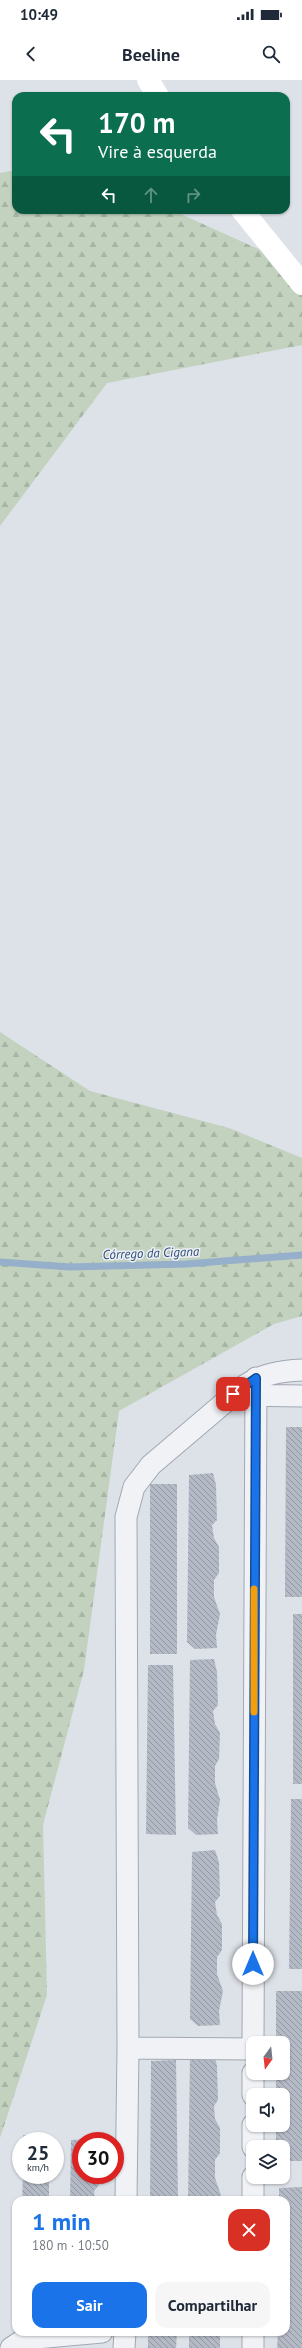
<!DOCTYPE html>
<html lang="pt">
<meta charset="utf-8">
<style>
body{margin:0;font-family:"PT Sans",sans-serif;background:#f6f6f7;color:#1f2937;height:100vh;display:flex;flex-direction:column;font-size:15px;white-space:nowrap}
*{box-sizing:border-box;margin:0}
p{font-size:13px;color:#747a83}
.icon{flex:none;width:22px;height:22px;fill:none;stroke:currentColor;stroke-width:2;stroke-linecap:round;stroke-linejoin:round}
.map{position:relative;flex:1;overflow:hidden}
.details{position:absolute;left:12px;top:2116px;width:278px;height:140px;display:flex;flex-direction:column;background:#fff;border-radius:12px;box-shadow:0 1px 3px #0004}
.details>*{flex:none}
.guide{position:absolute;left:12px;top:12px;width:278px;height:122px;border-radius:12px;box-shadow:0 1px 3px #0004;background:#0b6e4f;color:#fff;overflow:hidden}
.needle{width:26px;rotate:195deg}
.tools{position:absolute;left:246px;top:1956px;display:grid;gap:8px}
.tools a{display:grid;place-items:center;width:44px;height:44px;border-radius:8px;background:#fff;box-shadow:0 1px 3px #0004;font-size:20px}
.speed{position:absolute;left:12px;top:2052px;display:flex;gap:8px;font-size:20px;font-weight:700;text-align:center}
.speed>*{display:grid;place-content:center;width:52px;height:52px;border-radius:50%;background:#fff;box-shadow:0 1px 3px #0004;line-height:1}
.speed small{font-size:10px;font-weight:400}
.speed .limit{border:6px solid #d22;background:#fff;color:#111}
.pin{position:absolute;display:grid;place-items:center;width:34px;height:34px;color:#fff;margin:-17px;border-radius:8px;box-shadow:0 2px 6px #0006}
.me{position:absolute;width:44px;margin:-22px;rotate:0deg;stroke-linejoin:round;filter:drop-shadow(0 0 3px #0008)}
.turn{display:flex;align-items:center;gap:14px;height:84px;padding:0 20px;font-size:18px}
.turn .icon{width:52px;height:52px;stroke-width:2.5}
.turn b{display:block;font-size:28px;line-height:34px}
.lanes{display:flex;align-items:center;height:38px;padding:0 20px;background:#0003;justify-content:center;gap:20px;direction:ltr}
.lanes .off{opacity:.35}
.round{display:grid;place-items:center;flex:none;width:42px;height:42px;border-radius:12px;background:#f6f6f7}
.headline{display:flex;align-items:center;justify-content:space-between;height:68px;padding:0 20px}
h1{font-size:24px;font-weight:800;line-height:30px;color:#1a73e8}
.cta{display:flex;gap:8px;margin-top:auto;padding:8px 20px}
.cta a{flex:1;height:46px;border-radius:12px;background:#1a73e8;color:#fff;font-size:16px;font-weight:800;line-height:46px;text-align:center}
.cta a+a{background:#f6f6f7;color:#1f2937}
.status{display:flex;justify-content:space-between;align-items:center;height:28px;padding:0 20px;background:#fff;direction:ltr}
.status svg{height:11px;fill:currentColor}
header{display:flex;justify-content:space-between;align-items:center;height:52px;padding:0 20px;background:#fff;font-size:18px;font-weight:800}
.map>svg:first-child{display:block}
</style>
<div class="status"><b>10:49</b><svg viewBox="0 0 49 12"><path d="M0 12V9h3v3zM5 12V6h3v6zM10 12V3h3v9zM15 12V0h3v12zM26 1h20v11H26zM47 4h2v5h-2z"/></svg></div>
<header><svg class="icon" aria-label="back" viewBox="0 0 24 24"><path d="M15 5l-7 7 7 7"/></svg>Beeline<svg class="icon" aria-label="search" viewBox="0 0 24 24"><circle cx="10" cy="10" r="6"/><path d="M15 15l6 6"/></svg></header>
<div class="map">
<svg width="302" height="2268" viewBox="0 0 302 2268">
<defs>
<pattern id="forest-firs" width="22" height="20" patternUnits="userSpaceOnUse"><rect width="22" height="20" fill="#c3d2be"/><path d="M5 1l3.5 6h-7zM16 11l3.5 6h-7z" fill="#a7b5a4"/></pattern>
<pattern id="building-back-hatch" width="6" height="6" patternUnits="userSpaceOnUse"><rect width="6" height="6" fill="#b4bac5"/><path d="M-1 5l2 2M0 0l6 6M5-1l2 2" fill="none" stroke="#9298a1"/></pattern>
</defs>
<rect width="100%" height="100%" fill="#dde1e8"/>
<path fill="url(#forest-firs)" d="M16,90V130H172L285,181L302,204V265L107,303L0,446V93Z
M0,952L90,1011L229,1048L302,1078V1236L274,1244L119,1331L84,1590L43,1745L47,1915L0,2058Z"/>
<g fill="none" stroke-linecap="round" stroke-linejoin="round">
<path stroke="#96afca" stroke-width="7" d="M0,1182L70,1187L186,1184L302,1175"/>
</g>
<path fill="url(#building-back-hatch)" d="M286,1347H302V1517H285Z
M213,1393L216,1405L217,1440L212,1445L214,1458L219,1467V1493L214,1500V1517L220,1534L216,1555L217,1568L195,1569L187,1562L189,1395Z
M150,1404H177V1574H150Z
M293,1534H302V1704H293Z
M214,1579L217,1592L218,1625L213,1631L215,1644L220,1653L219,1679L215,1686V1703L220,1720L217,1740L218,1754L196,1755L188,1748L190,1580Z
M148,1585H173L176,1755L146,1754Z
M291,1719H302V1889H289Z
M215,1770L219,1782L220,1816L215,1822L217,1835L222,1844V1870L217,1877V1894L223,1911L219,1931L220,1945L198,1946L190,1939L192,1772Z
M276,1911H302V2081H283V2067H276V2045H283V2015H276V1993H283V1963H276Z
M214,1973L217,1986L218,2020L214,2026L215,2039L220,2048V2073L215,2080V2098L221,2115L220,2120H188L190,1975Z
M176,1980L178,2120H150L151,1981Z
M23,2055H48V2061H23Z
M94,2059L95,2061H81V2095H99V2105L94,2111L95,2120H70L71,2060Z
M23,2095H49V2120H22Z
M302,2107V2268H277L278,2252H286V2120H279V2108Z
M148,2252H177L176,2268H148Z
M189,2252H220V2268H189Z"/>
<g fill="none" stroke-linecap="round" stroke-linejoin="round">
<defs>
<path id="minor" d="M242,1315L302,1316
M253,1963L256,1298
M128,1968L253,1969
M253,2015V1993
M253,2067V2045
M126,2120L128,1968L126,1437L134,1407L151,1385L244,1306C262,1294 281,1291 302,1290
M253,2120V2097
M11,2268L25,2259L102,2252
M124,2268L125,2252
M253,2268V2252"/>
</defs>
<use href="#minor" stroke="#a2a8b2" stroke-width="23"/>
<use href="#minor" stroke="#f0f2f6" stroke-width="21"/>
<path stroke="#fff" stroke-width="22" d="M148,0L158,16
M242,130L302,204"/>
</g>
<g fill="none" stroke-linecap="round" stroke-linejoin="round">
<defs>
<path id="route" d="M233,1314L256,1298L253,1884"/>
</defs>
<use href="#route" stroke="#114b97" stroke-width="10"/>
<use href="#route" stroke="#1a73e8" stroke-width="7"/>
<path stroke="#f59e0b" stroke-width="7" d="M254,1632V1509"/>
</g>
<g text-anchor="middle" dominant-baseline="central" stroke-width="3" stroke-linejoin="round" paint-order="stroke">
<g font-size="13" font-style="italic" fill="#2e4d75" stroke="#edf0f6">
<text transform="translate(151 1173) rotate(-2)">Córrego da Cigana</text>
</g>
</g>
</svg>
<div class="tools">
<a><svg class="needle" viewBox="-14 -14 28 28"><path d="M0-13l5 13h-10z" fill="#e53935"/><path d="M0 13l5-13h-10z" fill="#747a83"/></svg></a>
<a><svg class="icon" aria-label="sound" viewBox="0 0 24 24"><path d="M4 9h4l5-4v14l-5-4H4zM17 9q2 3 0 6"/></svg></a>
<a><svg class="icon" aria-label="layers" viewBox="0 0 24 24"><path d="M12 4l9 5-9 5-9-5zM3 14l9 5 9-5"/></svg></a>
</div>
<div class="speed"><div>25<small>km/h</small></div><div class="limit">30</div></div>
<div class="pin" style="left:233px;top:1314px;background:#d93025"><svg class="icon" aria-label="arrive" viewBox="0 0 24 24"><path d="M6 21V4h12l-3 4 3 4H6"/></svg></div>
<svg class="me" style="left:253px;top:1884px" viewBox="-20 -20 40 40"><circle r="19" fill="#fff"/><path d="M0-13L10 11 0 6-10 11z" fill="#1a73e8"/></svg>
<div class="guide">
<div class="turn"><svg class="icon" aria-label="left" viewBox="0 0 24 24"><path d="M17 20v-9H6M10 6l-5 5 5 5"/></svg><div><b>170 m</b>Vire à esquerda</div></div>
<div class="lanes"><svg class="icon" aria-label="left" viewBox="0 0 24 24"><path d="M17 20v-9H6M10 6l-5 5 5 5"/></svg><svg class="icon off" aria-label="ahead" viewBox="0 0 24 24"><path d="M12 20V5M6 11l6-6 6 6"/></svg><svg class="icon off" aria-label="right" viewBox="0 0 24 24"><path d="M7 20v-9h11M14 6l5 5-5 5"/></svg></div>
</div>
<section class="details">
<div class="headline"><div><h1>1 min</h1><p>180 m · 10:50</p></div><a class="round" style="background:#d93025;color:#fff"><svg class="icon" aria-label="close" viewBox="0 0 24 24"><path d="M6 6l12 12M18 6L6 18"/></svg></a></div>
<div class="cta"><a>Sair</a><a>Compartilhar</a></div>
</section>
</div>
